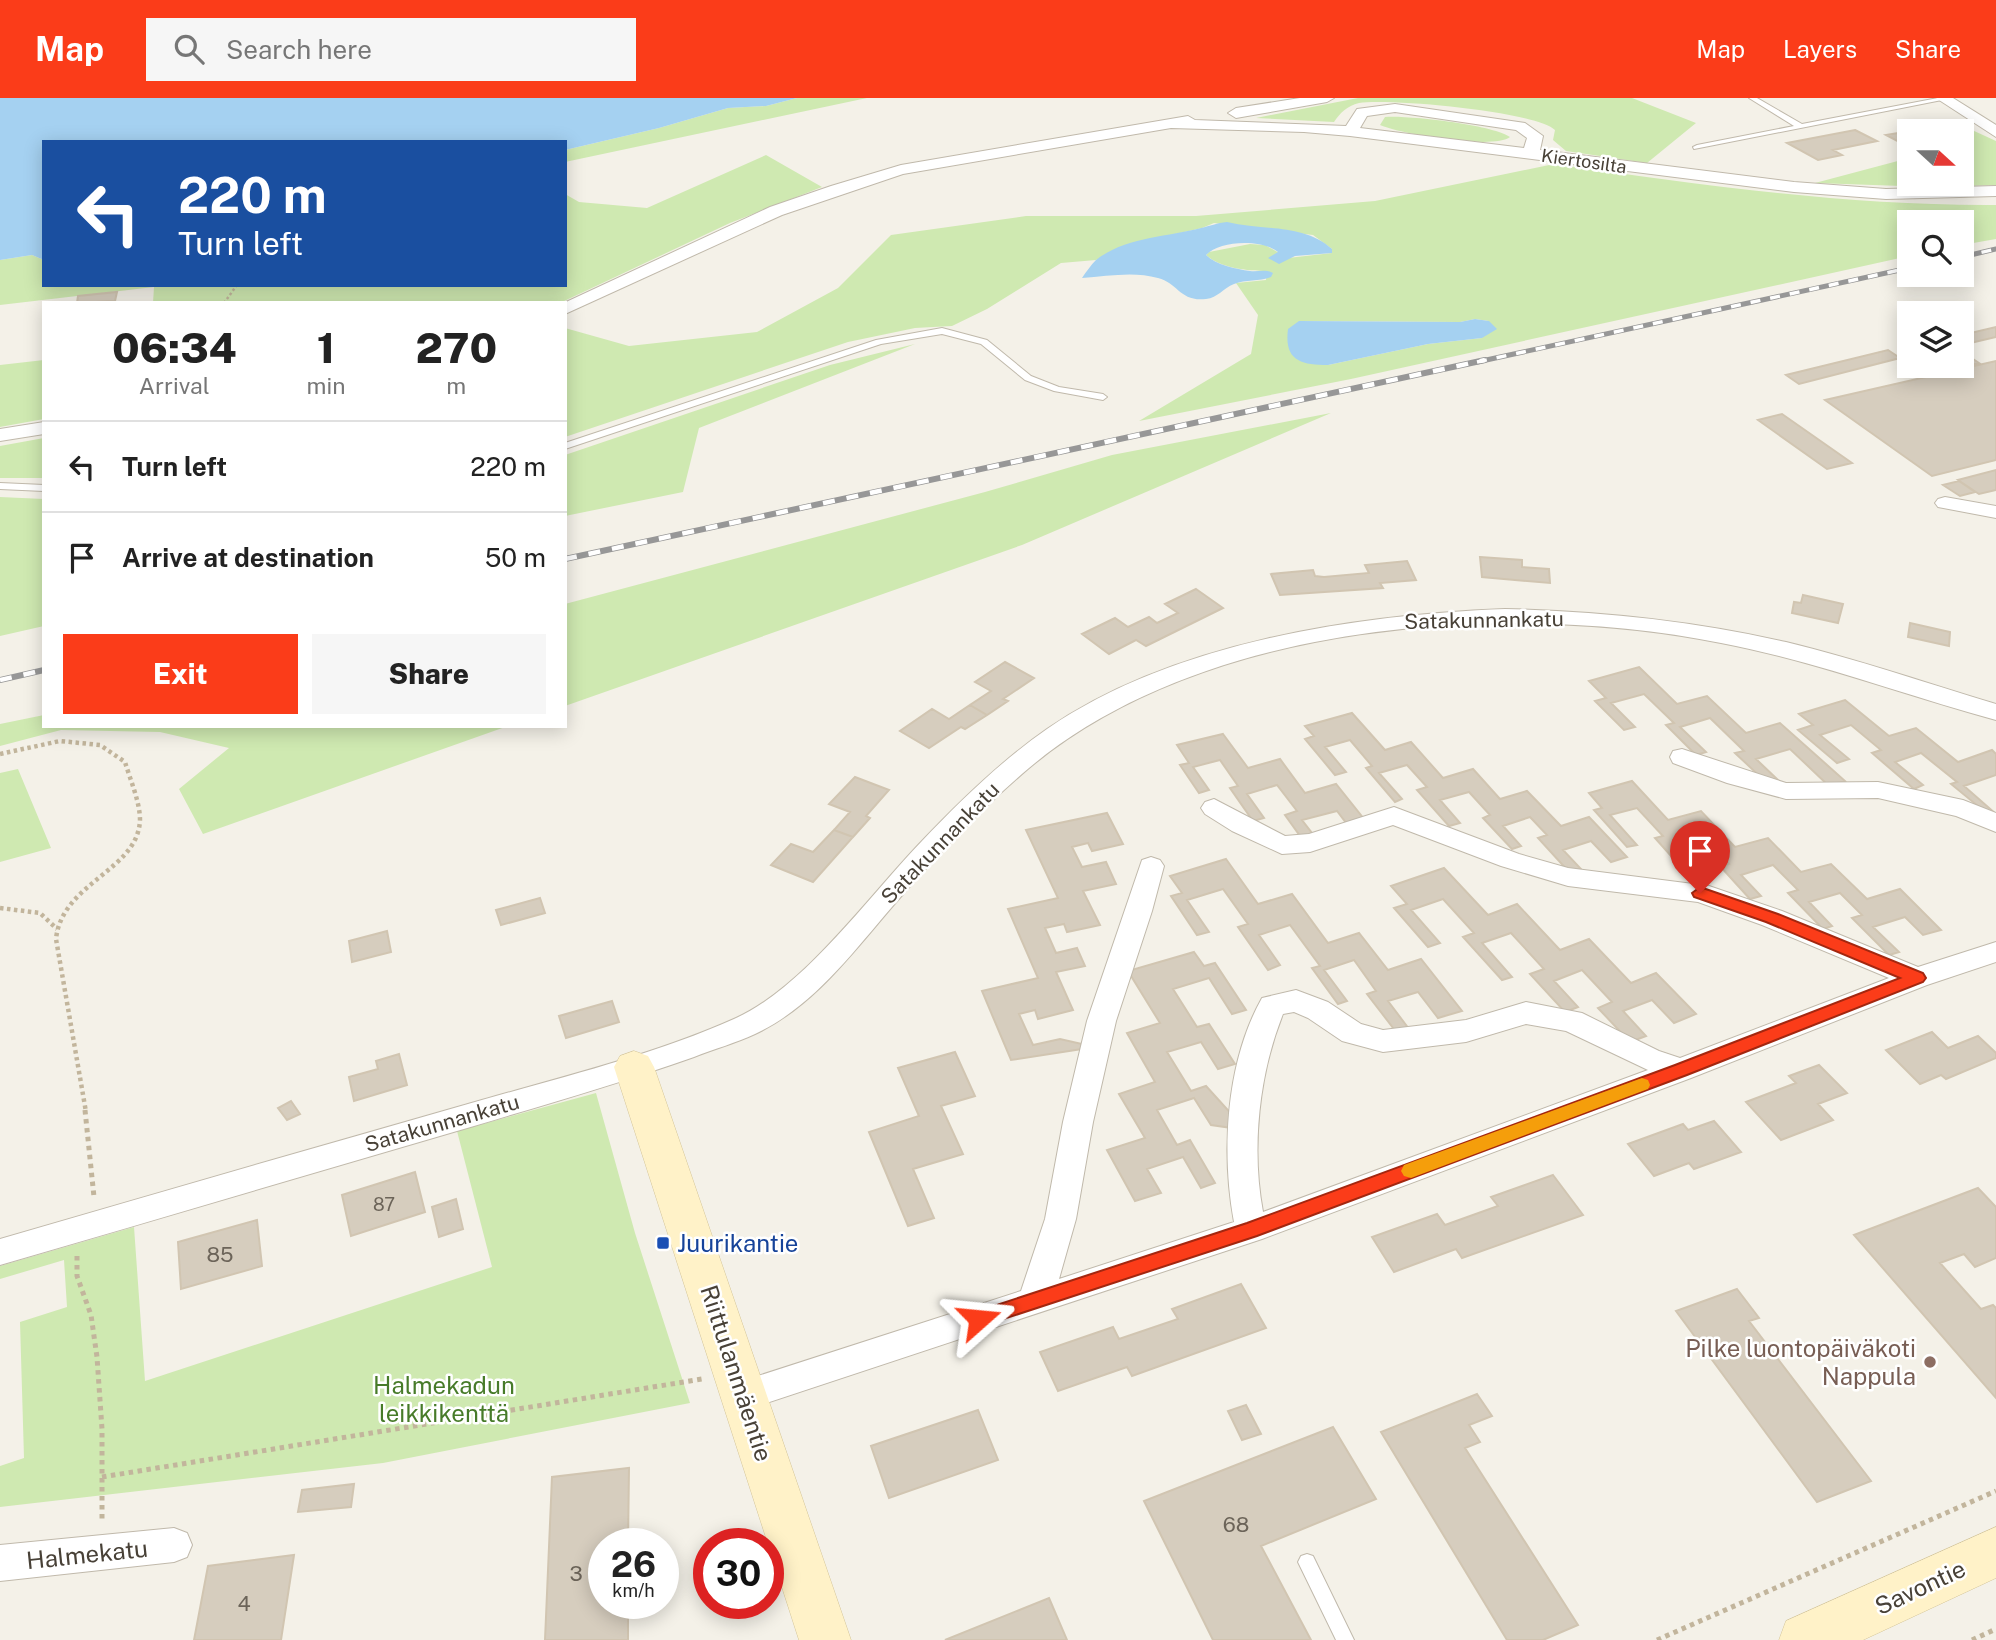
<!DOCTYPE html>
<meta charset="utf-8">
<style>
body{margin:0;font-family:"Public Sans",sans-serif;background:#f6f6f6;color:#222;height:100vh;display:flex;flex-direction:column;font-size:26px;white-space:nowrap}
*{box-sizing:border-box;margin:0}
p{font-size:23px;color:#767676}
.icon{flex:none;width:38px;height:38px;fill:none;stroke:currentColor;stroke-width:2;stroke-linecap:round;stroke-linejoin:round}
.map{position:relative;flex:1;overflow:hidden}
.panel{position:absolute;left:42px;top:203px;width:525px;height:427px;display:flex;flex-direction:column;background:#fff;border-radius:0px;box-shadow:0 4px 18px #0003}
.panel>*{flex:none}
.guide{position:absolute;left:42px;top:42px;width:525px;height:147px;border-radius:0px;box-shadow:0 4px 18px #0003;background:#1a4fa0;color:#fff;overflow:hidden}
.needle{width:46px;rotate:111deg}
.tools{position:absolute;left:1897px;top:21px;display:grid;gap:14px}
.tools a{display:grid;place-items:center;width:77px;height:77px;border-radius:0px;background:#fff;box-shadow:0 4px 18px #0003;font-size:35px}
.speed{position:absolute;left:588px;top:1430px;display:flex;gap:14px;font-size:35px;font-weight:700;text-align:center}
.speed>*{display:grid;place-content:center;width:91px;height:91px;border-radius:50%;background:#fff;box-shadow:0 4px 18px #0003;line-height:1}
.speed small{font-size:18px;font-weight:400}
.speed .limit{border:10px solid #d22;background:#fff;color:#111}
.pin{position:absolute;display:grid;place-items:center;width:60px;height:60px;color:#fff;margin:-72px -30px;border-radius:50% 50% 50% 0;rotate:-45deg;box-shadow:0 0 7px #0007}
.pin .icon{rotate:45deg}
.me{position:absolute;width:77px;margin:-38px;rotate:72deg;stroke-linejoin:round;filter:drop-shadow(0 0 5px #0008)}
.turn{display:flex;align-items:center;gap:24px;height:147px;padding:0 21px;font-size:32px}
.turn .icon{width:91px;height:91px;stroke-width:2.5}
.turn b{display:block;font-size:49px;line-height:60px}
.eta{display:flex;justify-content:space-evenly;align-items:center;height:119px;text-align:center}
.eta b{font-size:42px;font-weight:800;line-height:49px}
.cta{display:flex;gap:14px;margin-top:auto;padding:14px 21px}
.cta a{flex:1;height:80px;border-radius:0px;background:#fb3c19;color:#fff;font-size:28px;font-weight:800;line-height:80px;text-align:center}
.cta a+a{background:#f6f6f6;color:#222}
ul{padding:0;list-style:none}
li{display:flex;align-items:center;gap:21px;height:91px;padding:0 21px;border-top:2px solid #e0e0e0}
li div{flex:1}
li b{display:block;font-size:26px}
li em{font-style:normal}
header{display:flex;align-items:center;gap:42px;box-sizing:border-box;height:98px;padding:0 35px;background:#fb3c19;color:#fff}
header strong{font-size:33px}
nav{display:flex;gap:38px;margin-inline-start:auto;font-size:24px}
.search{width:490px;height:63px;background:#f6f6f6;display:flex;align-items:center;gap:18px;box-sizing:border-box;padding:0 24px;border-radius:0px;color:#767676;font-size:26px}
.map>svg:first-child{display:block}
</style>
<header>
<strong>Map</strong>
<div class="search"><svg class="icon" aria-label="search" viewBox="0 0 24 24"><circle cx="10" cy="10" r="6"/><path d="M15 15l6 6"/></svg>Search here</div>
<nav><a>Map</a><a>Layers</a><a>Share</a></nav>
</header>
<div class="map">
<svg width="1996" height="1542" viewBox="0 0 1996 1542">
<rect width="100%" height="100%" fill="#f4f1e8"/>
<path fill="#cfe9b1" fill-rule="evenodd" d="M797,0H867L565,64V52L659,30L728,10L766,8Z
M1358,0H1632L1696,25L1647,65L1566,53L1553,42L1555,32C1536,13 1387,0 1359,5C1347,8 1340,15 1334,24L1256,20Z
M1385,19C1407,17 1494,27 1510,39C1494,52 1400,36 1380,27Z
M1972,32L1996,43V87L1931,89L1815,85L1909,60V86H1962V36Z
M766,57L822,89L730,125L560,205H153L154,189L0,207V162L32,157L44,162V187H565V96L579,104L647,110Z
M1554,66C1702,87 1847,108 1996,107V141L1962,147V124H1909V158L1351,281L1139,323L1251,256L1258,217L1236,185L1266,182L1267,173C1248,173 1220,170 1206,157L1209,154L1250,146L1265,147L1288,160L1332,155V151L1313,137L1214,125L1202,130L1127,147L1096,162L1061,165L987,211L952,228L915,230L848,244L565,339V230L629,248L757,234L838,190L891,137L1026,118H1196L1375,103ZM1475,221L1489,223L1482,240L1428,246L1328,267L1299,223L1460,224Z
M915,246L699,330L683,394L565,418V357L830,267Z
M44,262V321L0,329V267Z
M1331,315L1022,447L565,608V506L985,394L1112,357Z
M44,340V380H0V348Z
M0,399L44,401V528L0,538Z
M44,617V628H508L203,736L179,691L229,650L160,634L61,632L0,648V626Z
M18,671L51,750L0,764V675Z
M596,995L635,1135L690,1305L383,1365L0,1409V1368L24,1360L20,1224L67,1209L64,1162L0,1181V1168L134,1129L145,1283L492,1169L457,1033Z"/>
<path fill="#a5d1f1" d="M0,0H797L766,8L728,10L659,30L565,52V44H44V162L32,157L0,162Z
M1227,124C1263,133 1303,125 1332,151V155L1295,158L1279,166L1268,160L1278,154C1262,141 1220,142 1206,157C1216,167 1236,171 1250,173C1258,174 1265,171 1273,175L1271,179C1259,184 1246,181 1234,186C1223,190 1218,200 1206,201C1180,204 1178,185 1158,180C1134,173 1108,178 1082,180C1086,174 1091,167 1096,162C1125,139 1167,139 1201,130C1210,128 1217,125 1227,124Z
M1475,221L1489,223L1497,231L1482,240L1428,246L1328,267C1300,267 1284,262 1288,231L1299,223L1460,224Z"/>
<path fill="#d6cdbe" stroke="#d1c5b1" stroke-width="2" d="M1855,32L1877,43L1833,52L1842,57L1818,62L1787,45Z
M1916,32L1919,33H1909V47H1905L1886,37Z
M117,194L115,203L77,205L78,198Z
M1996,229V239L1962,247V237Z
M1888,252L1900,260L1799,286L1786,277Z
M1967,257L1979,265L1935,275L1924,268H1962V258Z
M1996,263V362L1932,378L1825,302Z
M1782,316L1852,365L1827,371L1758,322Z
M1996,372V392L1979,396L1958,382Z
M1959,383L1975,394L1960,398L1943,387Z
M1480,459L1522,462V469L1549,471L1550,485L1482,479Z
M1407,463L1416,482L1380,485L1383,490L1280,497L1271,476L1313,472L1315,478L1324,479L1369,475L1365,467Z
M1196,491L1223,510L1146,548L1136,542L1109,556L1082,536L1115,520L1128,529L1149,519L1157,525L1178,515L1165,506Z
M1803,497L1843,506L1838,525L1792,515L1794,504L1801,505Z
M1910,525L1950,534L1949,548L1908,539Z
M1005,564L1034,580L1003,601L1008,603L987,617L970,607L991,593L975,584Z
M1639,569L1677,606L1707,598L1746,635L1780,625L1845,683L1829,688L1790,651L1756,661L1779,683L1768,686L1735,655L1744,653L1710,620L1680,629L1706,654L1696,657L1666,627L1674,625L1644,596L1611,605L1635,629L1624,632L1595,603L1606,600L1589,583Z
M1845,602L1889,638L1916,630L1958,664L1992,652L1996,656V677L1964,688L1996,716L1990,718L1951,686L1957,684L1921,655L1895,664L1923,687L1914,691L1872,655L1881,652L1851,627L1820,637L1849,661L1837,665L1798,632L1813,627L1799,616Z
M970,607L987,617L965,631L961,629L929,650L900,633L932,611L949,621Z
M1352,615L1385,652L1411,644L1443,680L1473,671L1500,701L1527,693L1561,728L1589,719L1627,759L1611,764L1591,743L1563,752L1581,771L1570,775L1538,740L1547,737L1530,719L1503,728L1521,748L1512,751L1483,720L1490,717L1469,694L1440,702L1460,725L1449,728L1417,692L1427,689L1407,667L1379,675L1402,701L1395,704L1366,670L1372,668L1350,642L1325,649L1346,674L1335,677L1305,641L1314,638L1305,628Z
M1223,636L1248,670L1280,661L1305,695L1336,686L1364,721L1347,726L1337,713L1302,722L1315,739L1303,742L1285,717L1297,713L1277,687L1247,696L1264,720L1253,723L1230,690L1238,688L1220,662L1193,669L1209,692L1199,695L1180,667L1189,665L1177,647Z
M855,679L889,692L866,718L870,720L853,739L834,732L850,714L829,706Z
M1632,683L1668,722L1701,713L1735,749L1768,740L1801,774L1831,766L1867,801L1900,791L1941,832L1923,837L1905,819L1873,829L1899,854L1889,857L1852,820L1862,817L1840,795L1809,804L1832,828L1823,831L1788,795L1798,792L1773,767L1741,777L1761,798L1750,801L1720,768L1729,766L1704,739L1673,748L1698,775L1689,778L1655,740L1663,738L1637,710L1610,717L1637,747L1627,749L1594,712L1602,710L1589,695Z
M1107,715L1123,746L1092,753L1088,745L1072,749L1082,769L1106,764L1116,786L1083,793L1100,827L1067,834L1064,826L1045,830L1056,855L1077,850L1085,868L1056,874L1073,912L1038,921L1035,912L1019,916L1033,947L1060,941L1095,949L1011,962L982,893L1038,880L1008,811L1058,800L1026,732Z
M834,732L853,739L813,784L771,767L791,746L813,754Z
M1226,761L1258,806L1292,796L1328,845L1359,835L1388,872L1421,861L1462,913L1438,920L1418,894L1388,903L1409,931L1397,935L1367,896L1376,893L1354,862L1324,872L1347,903L1338,906L1312,870L1320,868L1290,827L1259,837L1280,867L1268,872L1238,829L1248,826L1223,791L1187,802L1209,834L1197,837L1171,798L1182,795L1170,778Z
M1444,770L1488,817L1517,806L1560,852L1589,841L1631,885L1656,875L1696,916L1674,925L1652,902L1623,913L1646,938L1630,944L1598,910L1612,904L1582,872L1554,883L1578,909L1565,914L1530,876L1544,871L1511,835L1482,845L1512,879L1502,882L1463,839L1474,835L1443,801L1411,812L1440,845L1428,849L1394,810L1407,806L1391,788Z
M540,800L545,815L501,827L496,812Z
M387,833L391,854L352,864L349,843Z
M1194,854L1204,868L1215,865L1246,912L1232,916L1209,880L1173,891L1197,929L1209,926L1235,966L1218,971L1201,944L1167,954L1191,993L1206,988L1246,1032L1211,1027L1194,1000L1157,1012L1177,1047L1190,1042L1215,1085L1201,1090L1183,1059L1147,1071L1161,1095L1135,1103L1107,1052L1145,1040L1119,996L1155,984L1127,935L1160,925L1128,873Z
M612,903L619,924L566,940L559,918Z
M1932,934L1948,950L1978,938L1996,955V960L1946,981L1941,977L1920,986L1886,952Z
M955,954L975,998L941,1008L963,1056L913,1071L934,1120L908,1128L869,1034L919,1018L898,970Z
M399,956L407,987L354,1003L349,979L378,971L376,963Z
M1819,967L1847,995L1818,1006L1833,1022L1781,1042L1746,1004L1796,985L1789,978Z
M291,1003L300,1016L287,1022L278,1010Z
M1714,1023L1741,1054L1694,1071L1689,1065L1654,1078L1628,1046L1683,1026L1688,1032Z
M415,1074L425,1114L351,1138L342,1097Z
M1553,1077L1583,1117L1462,1160L1456,1151L1394,1174L1372,1139L1437,1116L1445,1127L1498,1108L1491,1099Z
M1978,1090L1996,1109V1160L1975,1169L1964,1156L1940,1165L1981,1211L1993,1207L1996,1210V1300L1854,1137Z
M456,1101L463,1131L439,1139L432,1109Z
M257,1122L262,1168L181,1191L178,1144Z
M1241,1186L1266,1230L1132,1278L1127,1269L1058,1293L1040,1254L1113,1229L1119,1241L1178,1221L1172,1211Z
M1737,1191L1759,1220L1749,1223L1871,1383L1817,1404L1676,1213Z
M1477,1296L1492,1318L1469,1327L1480,1344L1465,1350L1578,1527L1543,1542H1507L1381,1334Z
M1246,1307L1261,1336L1242,1342L1228,1313Z
M978,1312L998,1362L889,1400L871,1348Z
M1333,1329L1376,1401L1261,1448L1311,1542H1213L1144,1403Z
M629,1370L628,1446H604V1505H628V1542H545L552,1379Z
M354,1386L351,1409L298,1414L302,1392Z
M294,1457L281,1542H194L208,1468Z
M1049,1500L1067,1542H945Z"/>
<g fill="none" stroke-linecap="round" stroke-linejoin="round">
<defs>
<path id="lane" d="M1749,0H1757L1802,26L1938,0L1947,1L1694,51L1693,49L1697,47L1794,28Z
M942,230L987,242L1031,278L1059,289L1103,296L1107,299L1103,302L1054,293L1025,282L981,246L942,236L881,246L565,351V345L876,242Z
M0,385L44,387V393L0,391Z
M1307,1456L1313,1458L1354,1542H1336L1298,1464L1301,1458Z"/>
<path id="street" d="M1300,0H1334L1327,4L1236,20L1228,15L1236,10Z
M1936,0H1953L1996,27V39Z
M1395,6L1525,25L1543,38L1540,52L1794,84L1886,91L1996,88V98L1886,101L1794,94L1350,38L1304,34L1171,30L903,76L782,117L565,216L564,205L770,109L831,88L901,67L1188,18L1195,22L1346,28L1357,11ZM1395,14L1516,32L1527,40L1524,50L1360,30L1367,18Z
M44,324V336L0,343V331Z
M1945,399L1996,408V420L1938,409L1935,405L1938,401Z
M1505,511C1600,513 1693,523 1786,544C1857,561 1926,585 1996,606V622C1904,597 1815,563 1721,545C1506,502 1204,523 1029,670C982,710 939,755 898,802C855,851 815,908 755,936C736,945 714,951 694,959C621,985 547,1006 474,1028C316,1074 158,1121 0,1167V1141C154,1096 307,1052 461,1008C550,982 649,959 734,921C804,890 867,800 922,743C960,703 1001,663 1047,631C1173,544 1355,517 1505,511Z
M1682,651L1786,685L1878,684L1963,702L1996,715V734L1956,718L1878,700L1786,701L1727,685L1673,665L1670,659L1673,653Z
M1214,701L1285,738L1309,736L1394,709L1519,756L1568,770L1709,788L1782,813L1918,869L1996,844V864L1927,887L1691,980L1262,1141L745,1312L733,1308L728,1297L733,1286L1021,1193L1045,1121L1063,1024L1087,923L1142,762L1151,759L1160,762L1164,768L1152,813L1116,923L1093,1024L1076,1121L1059,1181L1234,1124C1221,1053 1226,964 1262,900L1296,892L1328,904L1361,926L1383,932L1466,922L1526,904L1582,915L1659,953L1680,960L1889,880L1762,827L1698,804L1568,788L1501,768L1393,727L1310,754L1282,756L1232,733L1205,716L1201,710L1205,704ZM1294,914L1308,920L1342,943L1383,954L1466,944L1526,926L1566,933L1648,972L1263,1114C1251,1050 1259,976 1283,916Z
M174,1430L187,1435L192,1447L187,1459L174,1464L0,1483V1447Z"/>
<path id="secondary" d="M634,953L648,958L654,969L851,1542H799L614,969L620,958Z
M1996,1429V1480L1863,1542H1779L1786,1523Z"/>
</defs>
<use href="#lane" stroke="#c0b9ab" stroke-width="2"/>
<use href="#street" stroke="#c0b9ab" stroke-width="2"/>
<use href="#secondary" stroke="#d4c598" stroke-width="1"/>
<path stroke="#c2b59c" stroke-width="2.5" stroke-dasharray="2.5 2.5" stroke-linecap="butt" d="M224,205L237,187"/>
<path stroke="#c2b59c" stroke-width="4.5" stroke-dasharray="3.5 3.5" stroke-linecap="butt" d="M0,656L60,643L100,647L125,664C130,681 140,704 140,722C138,773 62,784 56,841L86,1014
M0,810L40,815L57,831"/>
<path stroke="#c2b59c" stroke-width="5" stroke-dasharray="4.5 4.5" stroke-linecap="butt" d="M85,1012L94,1099
M77,1158V1178L91,1217L97,1259L102,1331V1423
M102,1379L702,1281
M1657,1542L1996,1393
M1972,1542L1996,1531"/>
<use href="#lane" fill="#fff" fill-rule="evenodd"/>
<use href="#street" fill="#fff" fill-rule="evenodd"/>
<use href="#secondary" fill="#fff2c8" fill-rule="evenodd"/>
<defs>
<path id="rail-far1" d="M1962,159L1996,151
M1477,264L1909,170"/>
<path id="rail" d="M565,461L1485,262
M0,582L44,572"/>
</defs>
<use href="#rail-far1" stroke="#979797" stroke-width="5"/>
<use href="#rail" stroke="#979797" stroke-width="6"/>
<use href="#rail-far1" stroke="#fff" stroke-width="3.5" stroke-dasharray="10" stroke-linecap="butt"/>
<use href="#rail" stroke="#fff" stroke-width="4.5" stroke-dasharray="12" stroke-linecap="butt"/>
</g>
<path fill="#fb3c19" stroke="#a32710" stroke-width="2" d="M1700,789L1778,816L1923,875L1926,880L1923,884L1687,977L1257,1138L979,1229L972,1227L969,1221L972,1215L1247,1125L1675,967L1900,880L1766,824L1694,799L1692,795Z"/>
<path fill="#f59e0b" d="M1642,980L1648,982L1650,987L1648,991L1411,1080L1404,1078L1401,1073L1404,1067Z"/>
<rect fill="#1a4fb4" stroke="#fff" stroke-width="2.5" x="656" y="1138" width="14" height="14" rx="3.5"/>
<circle fill="#8d6e63" stroke="#fff" stroke-width="2.5" cx="1930" cy="1264" r="7"/>
<g text-anchor="middle" dominant-baseline="central" stroke-width="5" stroke-linejoin="round" paint-order="stroke">
<g font-size="18" fill="#484137" stroke="#fff">
<text transform="translate(1584 63) rotate(8)">Kiertosilta</text>
</g>
<g font-size="18" fill="#6c6459">
<text x="384" y="1106">87</text>
</g>
<g font-size="21" fill="#484137" stroke="#fff">
<text transform="translate(1484 522) rotate(-1)">Satakunnankatu</text>
<text transform="translate(940 745) rotate(-46)">Satakunnankatu</text>
<text transform="translate(442 1025) rotate(-16)">Satakunnankatu</text>
</g>
<g font-size="21" fill="#6c6459">
<text x="220" y="1156">85</text>
<text x="1236" y="1426">68</text>
<text x="576" y="1475">3</text>
<text x="244" y="1505">4</text>
</g>
<g font-size="24" fill="#164399" stroke="#fff" text-anchor="start">
<text x="677" y="1145">Juurikantie</text>
</g>
<g font-size="24" fill="#785e54" stroke="#fff" text-anchor="end">
<text x="1916" y="1250">Pilke luontopäiväkoti<tspan x="1916" dy="28">Nappula</tspan></text>
</g>
<g font-size="24" fill="#484137" stroke="#fff">
<text transform="translate(737 1275) rotate(72)">Riittulanmäentie</text>
<text transform="translate(87 1456) rotate(-6)">Halmekatu</text>
<text transform="translate(1920 1489) rotate(-25)">Savontie</text>
</g>
<g font-size="24" fill="#477b29" stroke="#fff">
<text x="444" y="1287">Halmekadun<tspan x="444" dy="28">leikkikenttä</tspan></text>
</g>
</g>
</svg>
<div class="tools">
<a><svg class="needle" viewBox="-14 -14 28 28"><path d="M0-13l5 13h-10z" fill="#e53935"/><path d="M0 13l5-13h-10z" fill="#767676"/></svg></a>
<a><svg class="icon" aria-label="search" viewBox="0 0 24 24"><circle cx="10" cy="10" r="6"/><path d="M15 15l6 6"/></svg></a>
<a><svg class="icon" aria-label="layers" viewBox="0 0 24 24"><path d="M12 4l9 5-9 5-9-5zM3 14l9 5 9-5"/></svg></a>
</div>
<div class="speed"><div>26<small>km/h</small></div><div class="limit">30</div></div>
<div class="pin" style="left:1700px;top:795px;background:#d93025"><svg class="icon" aria-label="arrive" viewBox="0 0 24 24"><path d="M6 21V4h12l-3 4 3 4H6"/></svg></div>
<svg class="me" style="left:979px;top:1221px" viewBox="-20 -20 40 40"><path d="M0-17L14 15 0 8-14 15z" fill="#fb3c19" stroke="#fff" stroke-width="4"/></svg>
<div class="guide">
<div class="turn"><svg class="icon" aria-label="left" viewBox="0 0 24 24"><path d="M17 20v-9H6M10 6l-5 5 5 5"/></svg><div><b>220 m</b>Turn left</div></div>
</div>
<section class="panel">
<div class="eta">
<div><b>06:34</b><p>Arrival</p></div>
<div><b>1</b><p>min</p></div>
<div><b>270</b><p>m</p></div>
</div>
<ul>
<li><svg class="icon" aria-label="left" viewBox="0 0 24 24"><path d="M17 20v-9H6M10 6l-5 5 5 5"/></svg><div><b>Turn left</b></div><em>220 m</em></li>
<li><svg class="icon" aria-label="arrive" viewBox="0 0 24 24"><path d="M6 21V4h12l-3 4 3 4H6"/></svg><div><b>Arrive at destination</b></div><em>50 m</em></li>
</ul>
<div class="cta"><a>Exit</a><a>Share</a></div>
</section>
</div>
